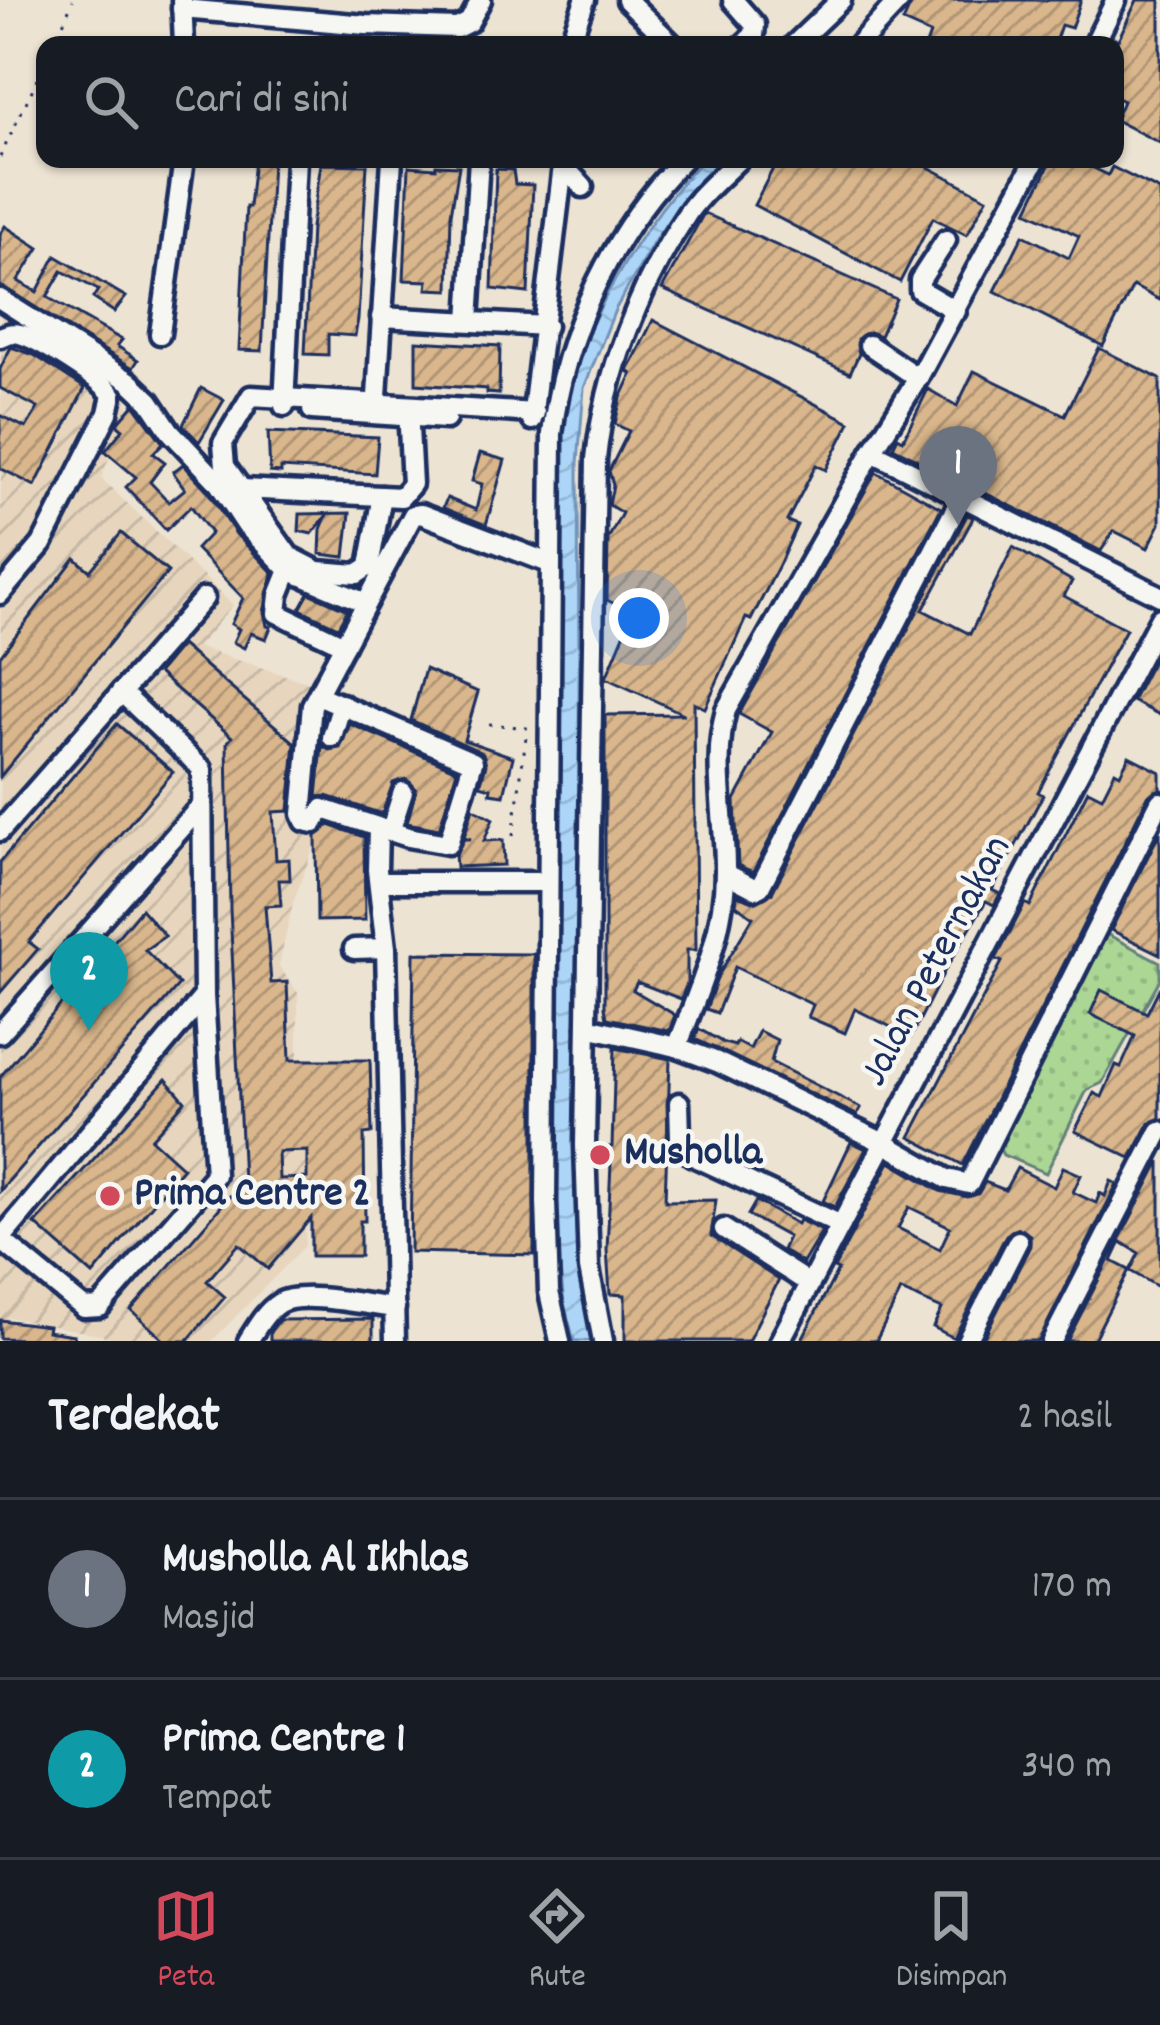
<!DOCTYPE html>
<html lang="id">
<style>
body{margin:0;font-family:Dekko,sans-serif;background:#242831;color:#f1f3f6}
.you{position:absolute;left:639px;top:618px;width:42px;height:42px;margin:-30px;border:9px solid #fff;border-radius:50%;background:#1a73e8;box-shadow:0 0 0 18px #1a73e833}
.badge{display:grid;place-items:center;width:78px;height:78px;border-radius:50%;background:#d1495b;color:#fff;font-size:39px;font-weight:700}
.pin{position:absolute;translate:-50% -99px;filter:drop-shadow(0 3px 6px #0008)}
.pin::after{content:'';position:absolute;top:63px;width:42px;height:36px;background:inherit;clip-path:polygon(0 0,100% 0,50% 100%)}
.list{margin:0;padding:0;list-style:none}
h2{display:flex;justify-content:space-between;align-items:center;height:156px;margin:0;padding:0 48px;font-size:51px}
h2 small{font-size:39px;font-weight:400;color:#9ea1a6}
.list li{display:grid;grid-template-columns:78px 1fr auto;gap:36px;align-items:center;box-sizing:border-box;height:180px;padding:0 48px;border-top:3px solid #363941}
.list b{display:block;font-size:45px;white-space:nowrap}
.list p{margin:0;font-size:39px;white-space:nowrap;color:#9ea1a6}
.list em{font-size:39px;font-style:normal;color:#9ea1a6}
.icon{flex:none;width:66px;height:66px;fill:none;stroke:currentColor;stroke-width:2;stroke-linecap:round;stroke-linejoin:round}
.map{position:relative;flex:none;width:1160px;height:1341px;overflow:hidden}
.search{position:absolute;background:#171b24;box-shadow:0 3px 9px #0004;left:36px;right:36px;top:36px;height:132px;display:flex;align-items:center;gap:30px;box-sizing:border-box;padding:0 42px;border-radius:24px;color:#9ea1a6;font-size:45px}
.sheet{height:516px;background:#171b24}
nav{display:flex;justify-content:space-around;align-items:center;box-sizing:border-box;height:168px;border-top:3px solid #363941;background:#171b24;font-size:33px;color:#9ea1a6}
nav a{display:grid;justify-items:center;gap:6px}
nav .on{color:#d1495b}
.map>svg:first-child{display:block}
.industrial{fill:url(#industrial-furrows)}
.grass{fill:url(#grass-dots);stroke:#648279;stroke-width:3}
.water{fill:url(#water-waves);stroke:#7293ba;stroke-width:3}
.building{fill:url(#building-hatch);stroke:#1b2f5e;stroke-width:3;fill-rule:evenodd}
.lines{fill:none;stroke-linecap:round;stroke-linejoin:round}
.minor-casing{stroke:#1b2f5e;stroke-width:27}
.path{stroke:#1b2f5e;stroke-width:3;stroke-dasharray:3 9;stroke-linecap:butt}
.minor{stroke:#f6f6f2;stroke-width:18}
.poi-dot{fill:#d1495b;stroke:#f6f6f2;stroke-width:4.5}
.labels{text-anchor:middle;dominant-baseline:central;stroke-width:9;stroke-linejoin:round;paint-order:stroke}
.street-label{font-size:42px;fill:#1b2f5e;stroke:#f6f6f2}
.poi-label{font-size:42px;font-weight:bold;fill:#1b2f5e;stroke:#f6f6f2;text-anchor:start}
</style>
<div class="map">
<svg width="1160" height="1341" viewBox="0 0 1160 1341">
<defs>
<pattern id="industrial-furrows" width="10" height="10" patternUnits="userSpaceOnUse" patternTransform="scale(3)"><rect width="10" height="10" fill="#e7d6bd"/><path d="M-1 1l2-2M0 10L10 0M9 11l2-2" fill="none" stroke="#c6b8a5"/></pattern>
<pattern id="grass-dots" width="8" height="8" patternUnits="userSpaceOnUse" patternTransform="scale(3)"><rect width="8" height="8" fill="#acd694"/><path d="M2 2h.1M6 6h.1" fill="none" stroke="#93b882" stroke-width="1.8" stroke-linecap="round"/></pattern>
<pattern id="water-waves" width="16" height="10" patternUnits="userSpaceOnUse" patternTransform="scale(3)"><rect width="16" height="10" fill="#acd5f7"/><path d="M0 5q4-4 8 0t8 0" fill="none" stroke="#93b7d6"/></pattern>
<pattern id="building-hatch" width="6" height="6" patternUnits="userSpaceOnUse" patternTransform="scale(3)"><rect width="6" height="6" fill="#d9b68b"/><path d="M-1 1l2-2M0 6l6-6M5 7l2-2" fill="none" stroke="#af9475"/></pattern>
</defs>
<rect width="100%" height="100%" fill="#ede3d3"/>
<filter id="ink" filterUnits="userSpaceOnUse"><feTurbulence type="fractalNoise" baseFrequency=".00833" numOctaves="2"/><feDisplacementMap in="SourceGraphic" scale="24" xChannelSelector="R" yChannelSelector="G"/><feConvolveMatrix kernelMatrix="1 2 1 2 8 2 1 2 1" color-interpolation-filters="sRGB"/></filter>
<g filter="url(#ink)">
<path class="industrial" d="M1,299L130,388L126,417L101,478L233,605L197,647L322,687L302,824L319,832L293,903L279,966L298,993V1114L309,1127L305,1246L212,1341H130L8,1317L0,1330Z"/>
<path class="grass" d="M1101,931L1160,962V979L1102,1083L1087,1090L1046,1173L1003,1155L996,1142Z"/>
<path class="water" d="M703,159H726L696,187L658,235L615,310L584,388L578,463L580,887L576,1231L596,1341H574L564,1304L554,1215L558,1041L552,862L558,579C564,534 552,490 558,451C562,428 563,400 570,378C598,298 646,220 703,159Z"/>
<g class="building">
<path d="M913,0H1081L1071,28L1061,25L1054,45H926L930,34L903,22Z"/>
<path d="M1137,0H1160V143L1115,120L1123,101L1115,97V38L1118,40Z"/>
<path d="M778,159H913L987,198L967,235L933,218L900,282L754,205Z"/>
<path d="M1052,159H1075L1108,175L1112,167L1160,191V300L1133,286L1103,346L995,291L1023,235L1069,258L1079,236L1027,211Z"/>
<path d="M254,160L272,161L262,351L239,350L246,207H249Z"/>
<path d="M321,164L367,165L358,319L355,336L328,334V355L305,354L311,227Z"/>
<path d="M436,165L459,166L451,214L449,290L427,289L428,281L404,280L409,166L436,168Z"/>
<path d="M496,169L513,170L515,184L533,185L528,293L492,289Z"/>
<path d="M704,213L896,299L880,336L869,332L857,339L859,354L850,373L662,289Z"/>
<path d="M5,226L39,248L18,281L37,292L56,256L126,297L114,312L93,298L98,290L62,271L47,297L122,340L117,346L138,360L133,368L0,286V234Z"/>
<path d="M653,320L850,422L826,470L816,465L787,521L797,525L778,567L751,620L746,618L705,708L694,703L696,950H687V983L681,999L637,982L633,990L675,1015L669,1031L607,1018L605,1007V715L684,714L606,678L633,613L607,600L608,539L622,513L609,505L613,485L609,471L629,431L615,424L621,398L632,374L628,371Z"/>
<path d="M416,341L500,346L499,394L487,393V389L416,384Z"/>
<path d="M11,347L34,355L85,388L35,486L0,468V415L26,428L38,408L0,388V369Z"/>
<path d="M1099,348L1160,379V524L1148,548L1114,531L1101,551L893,447L898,437L903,440L928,389L957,406L974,371L1065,415Z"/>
<path d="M201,388L224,400L199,442L183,425Z"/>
<path d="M134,404L163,443L153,453L165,462L150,482L169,502L185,489L173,472L183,464L206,489L236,534L273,573L264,612L267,626L271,627L266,639L251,633L244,648L233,642L239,629L231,624L243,598L196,549L211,533L191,506L166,530L126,487L136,477L105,451L123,429L117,424Z"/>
<path d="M268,432L378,437L375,474L281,468V473L270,472Z"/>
<path d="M480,453L505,460L486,525L443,508L447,498L476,510L482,484L472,481Z"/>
<path d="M876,472L941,508L753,872L738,865L735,800L772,732L739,714Z"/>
<path d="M350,513L345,557L320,554L321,529L327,515L312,534L299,531L300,514Z"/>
<path d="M967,515L973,517L971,522L923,610L970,634L1013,547L1072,581L1064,596L1126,629L1038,792L1043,795L992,890L1000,894L994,905L986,901L945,970L911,1037L855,1009L845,1033L808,1017L813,1005L735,967L717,1013L706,1009L718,976L753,917L736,905L737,895L757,902L772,893Z"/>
<path d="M121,533L168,572L0,777V656L75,558L90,571Z"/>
<path d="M309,593L347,610L338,627L300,609Z"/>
<path d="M181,645L295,743L289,811L273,812L276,860L289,859L290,880H279L281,905L265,906L271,983L287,982L290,1060H370L372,1133L364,1134L365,1221H360V1256H311V1218L268,1269L239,1244L207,1281L225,1297L187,1341H165L131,1310L243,1181L230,909L227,743L232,737L158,673ZM307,1151V1178L279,1179L278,1152Z"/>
<path d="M1160,647V715L1132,701Z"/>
<path d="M425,669L478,692L464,740L513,757L504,795L490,793L491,788L480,785L486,765L483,753L411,720Z"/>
<path d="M117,724L173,772L29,942L38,949L0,993V862Z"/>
<path d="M350,724L457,770L439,829L407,823L416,790L406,779L393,783L382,814L327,796L317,797L322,746L329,750L340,748Z"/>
<path d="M1129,756L1160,772V789L1148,796L963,1165L910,1137L1002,962L996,959L1025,903L1030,906L1088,790L1102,797L1115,771L1120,774Z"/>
<path d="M473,808L493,819L484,841L503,840L504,865L456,867L455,855L464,839H471L464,837Z"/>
<path d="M329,825L364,837L365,920L317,921L316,836Z"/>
<path d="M1160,832V954L1111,930Z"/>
<path d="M141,909L165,936L145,950L179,985L0,1191V1077Z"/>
<path d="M414,953L534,954V1255L410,1252Z"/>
<path d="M1160,987V1118L1149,1124L1131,1158L1075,1131L1094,1093L1102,1097L1116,1065L1121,1067L1135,1036L1090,1014L1101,990L1147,1013Z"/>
<path d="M699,1029L724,1043L735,1046L737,1042L750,1049L759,1031L777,1040L771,1062L861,1108L857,1115L695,1039Z"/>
<path d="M615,1048L670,1059L665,1201L716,1200L711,1236L779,1280L748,1341H625V1295L610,1294L607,1250L611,1163H599V1147H612Z"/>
<path d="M166,1079L185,1101L151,1139L183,1168L93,1275L35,1224Z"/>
<path d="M851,1142L866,1149L835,1207L823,1201Z"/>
<path d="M1160,1161V1288L1130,1271L1139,1253L1121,1242L1112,1261L1129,1270L1093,1341H1067Z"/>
<path d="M890,1162L940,1191L967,1197L978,1194L985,1182L1005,1190L1017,1168L1054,1187L1063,1167L1081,1175L1073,1192L1096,1203L1100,1193L1105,1196L1111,1181L1117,1184L1039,1341H982L1030,1246V1235L1018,1228L1006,1235L954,1338L933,1327L942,1309L901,1291L876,1341H801L838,1270L834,1268ZM909,1207L950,1227L940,1249L898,1228Z"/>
<path d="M756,1201L797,1224L799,1220L822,1231L803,1263L782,1250L788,1237L748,1215Z"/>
<path d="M373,1319V1341H270V1332L279,1320Z"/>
<path d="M0,1320L48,1326L47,1331L74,1335L73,1341L0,1338Z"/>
</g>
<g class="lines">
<defs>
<g id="minor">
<path d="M182,0L184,45"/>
<path d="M627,0L673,45"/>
<path d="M733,0L755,25L754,35L743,45"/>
<path d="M182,9L366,25L457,28L469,22L481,0"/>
<path d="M569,45L585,0"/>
<path d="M794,45L841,0"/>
<path d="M858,45L900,0"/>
<path d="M1094,45L1116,0"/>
<path d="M1036,159L918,378L872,452L1160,596"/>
<path d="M560,162L583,187"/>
<path d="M946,240L920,280V290L956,311"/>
<path d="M0,299L129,381L150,401L170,431L217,481L246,525L289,570L279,595L277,613L344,645"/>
<path d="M381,317L546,326"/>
<path d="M469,321L479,159"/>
<path d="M160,334L184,159"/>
<path d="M0,337C8,334 11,332 20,334C38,339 103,379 112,395L108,413L42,544L0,594"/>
<path d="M869,345L918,378"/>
<path d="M284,406L296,159"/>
<path d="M312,410L446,419"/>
<path d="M376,412L392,159"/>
<path d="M532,420L563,165"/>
<path d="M242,489L401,497L412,484L408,409"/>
<path d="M382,496L369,566L357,574L318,571L289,556L225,466L223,443L251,396L535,413"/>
<path d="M293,572L366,603"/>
<path d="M318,695L473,762L448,844L408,837L323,809L314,823L305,821L302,814L312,705L413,515L421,514L549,563"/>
<path d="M332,737L342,704"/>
<path d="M378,828L377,870L386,948L395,1341"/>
<path d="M0,831L204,598"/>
<path d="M390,832L403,792"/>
<path d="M725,873L756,889L760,887L962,496"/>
<path d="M380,882H548"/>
<path d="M354,949L386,948"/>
<path d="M587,1027L677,1047L717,1062L884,1143L947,1179L969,1184L1160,802"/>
<path d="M0,1033L201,806"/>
<path d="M677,1047C699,990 726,930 725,868C725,817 712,760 726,710L872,452"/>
<path d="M679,1103L680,1137L691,1155L841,1225"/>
<path d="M724,1229L810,1284"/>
<path d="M0,1239L84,1308L100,1307L215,1175L204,996L202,769L121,692"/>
<path d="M0,1240L204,996"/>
<path d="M248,1341C257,1327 265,1312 279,1303C301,1290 367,1305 395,1308"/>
<path d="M560,1341L549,1292L546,1202L552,434C564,332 612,232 683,159"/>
<path d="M603,1341L589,1268L585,1145L596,459C605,374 639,286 687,214C700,194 722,176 739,159"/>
<path d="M780,1341L1160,618"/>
<path d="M967,1341L1018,1241"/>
<path d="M1052,1341L1160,1131"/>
</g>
</defs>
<use href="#minor" class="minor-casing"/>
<g class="path">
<path d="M54,45L73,0"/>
<path d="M0,157L45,63"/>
<path d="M489,724L536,729"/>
<path d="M513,836L527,729"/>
</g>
<use href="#minor" class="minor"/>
</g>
</g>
<g class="poi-dot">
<circle cx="600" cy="1155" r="12"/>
<circle cx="110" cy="1196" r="12"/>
</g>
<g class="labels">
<g class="street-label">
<text transform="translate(938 962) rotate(-62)">Jalan Peternakan</text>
</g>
<g class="poi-label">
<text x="624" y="1155">Musholla</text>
<text x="134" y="1196">Prima Centre 2</text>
</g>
</g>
</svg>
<div class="you"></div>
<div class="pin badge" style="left:958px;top:525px;background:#6b7280">1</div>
<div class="pin badge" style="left:89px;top:1031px;background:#0f9aa8">2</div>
<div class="search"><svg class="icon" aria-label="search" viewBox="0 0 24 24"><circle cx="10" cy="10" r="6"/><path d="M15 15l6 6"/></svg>Cari di sini</div>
</div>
<section class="sheet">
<h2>Terdekat<small>2 hasil</small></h2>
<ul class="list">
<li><span class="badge" style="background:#6b7280">1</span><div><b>Musholla Al Ikhlas</b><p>Masjid</p></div><em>170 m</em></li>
<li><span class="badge" style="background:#0f9aa8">2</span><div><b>Prima Centre 1</b><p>Tempat</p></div><em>340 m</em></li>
</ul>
</section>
<nav>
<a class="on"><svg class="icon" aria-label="map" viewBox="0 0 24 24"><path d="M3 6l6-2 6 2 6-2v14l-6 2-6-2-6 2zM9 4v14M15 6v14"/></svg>Peta</a>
<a><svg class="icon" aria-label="directions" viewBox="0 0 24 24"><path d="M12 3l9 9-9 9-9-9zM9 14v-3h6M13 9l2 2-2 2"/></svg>Rute</a>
<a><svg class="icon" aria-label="saved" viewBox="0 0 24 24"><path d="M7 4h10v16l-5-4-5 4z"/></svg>Disimpan</a>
</nav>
